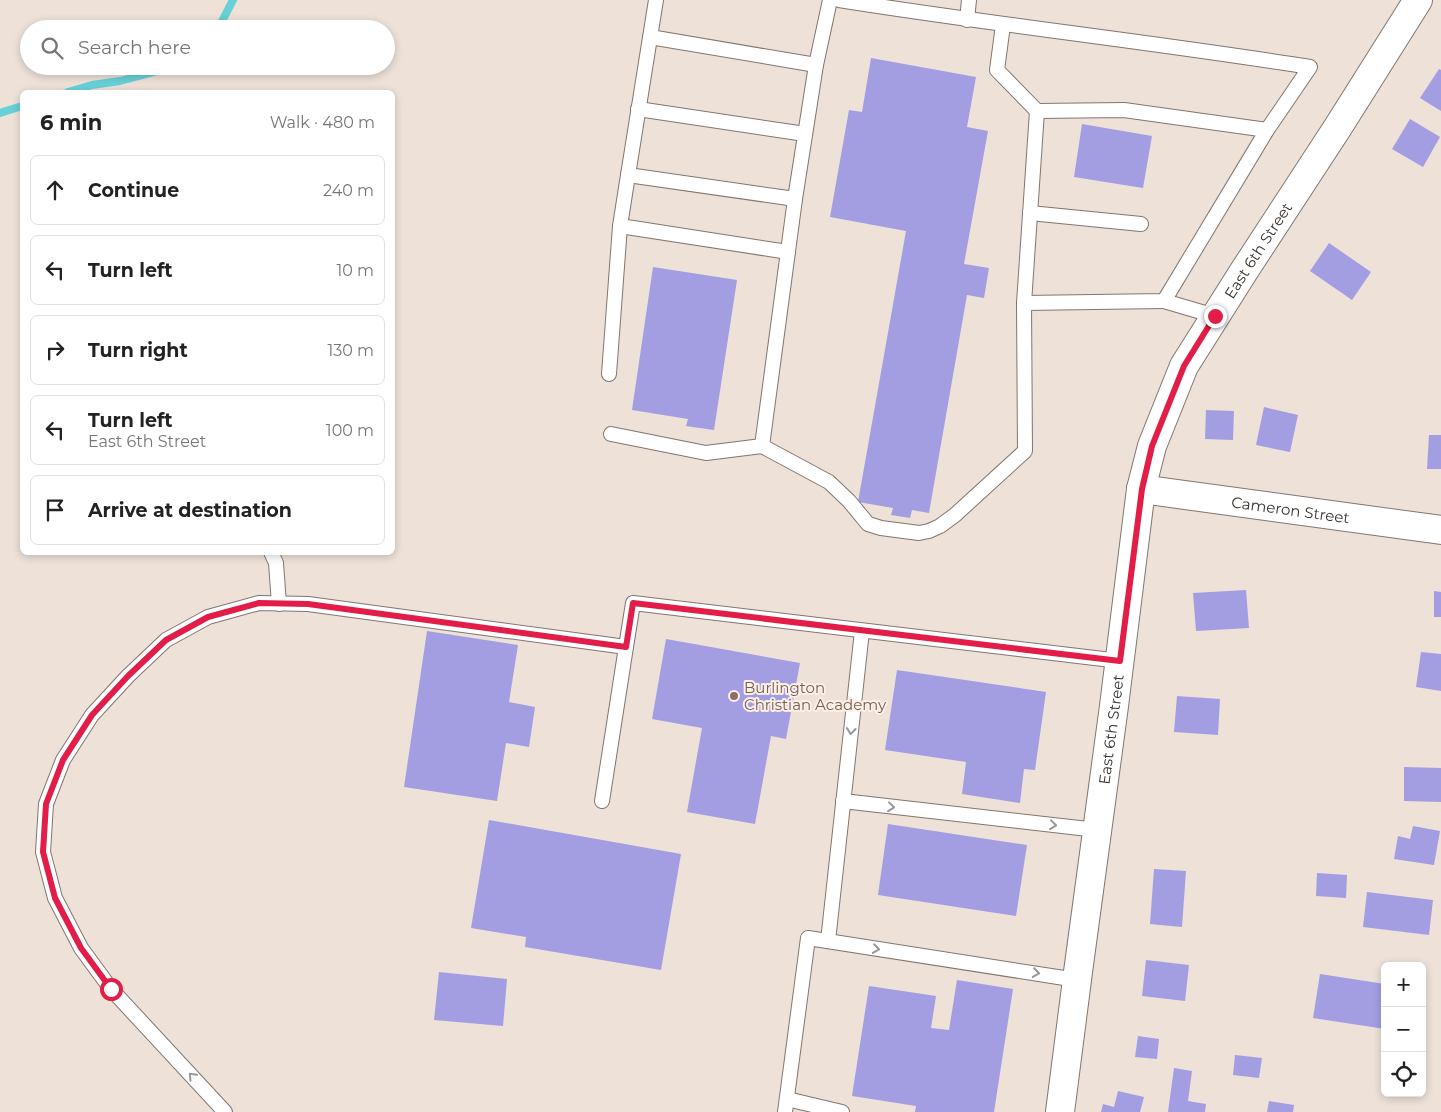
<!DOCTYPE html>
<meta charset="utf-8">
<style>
body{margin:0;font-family:Montserrat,sans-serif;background:#f6f6f6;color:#222}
.controls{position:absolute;right:15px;bottom:15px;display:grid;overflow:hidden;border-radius:8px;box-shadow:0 2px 8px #0003}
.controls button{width:45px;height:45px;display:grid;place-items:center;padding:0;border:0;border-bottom:1px solid #e0e0e0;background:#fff;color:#222;font:25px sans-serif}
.stop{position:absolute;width:15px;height:15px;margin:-11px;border:4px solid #e11d48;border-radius:50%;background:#fff}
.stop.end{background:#e11d48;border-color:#fff;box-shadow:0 1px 5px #0008}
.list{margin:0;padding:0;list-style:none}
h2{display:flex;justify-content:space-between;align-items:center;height:65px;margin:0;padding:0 20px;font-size:21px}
h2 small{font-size:16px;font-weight:400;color:#767676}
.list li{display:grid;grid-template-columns:32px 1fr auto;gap:15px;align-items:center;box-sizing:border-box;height:70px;margin:0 10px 10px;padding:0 10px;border:1px solid #e0e0e0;border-radius:8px}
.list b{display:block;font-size:19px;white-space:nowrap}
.list p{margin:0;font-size:16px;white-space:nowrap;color:#767676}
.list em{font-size:16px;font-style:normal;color:#767676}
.icon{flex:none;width:28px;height:28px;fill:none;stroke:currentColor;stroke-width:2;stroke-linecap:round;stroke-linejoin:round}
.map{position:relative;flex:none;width:1441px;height:1112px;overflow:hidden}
.search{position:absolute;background:#fff;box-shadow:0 2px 8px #0003;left:20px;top:20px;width:375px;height:55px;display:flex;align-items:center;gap:12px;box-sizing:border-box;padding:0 18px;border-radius:28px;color:#767676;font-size:19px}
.panel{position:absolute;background:#fff;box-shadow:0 2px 8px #0003;left:20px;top:90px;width:375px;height:465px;border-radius:8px}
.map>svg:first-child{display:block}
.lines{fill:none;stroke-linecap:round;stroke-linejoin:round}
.stream{stroke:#67d1d7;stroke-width:8}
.building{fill:#a39ee2}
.lane-casing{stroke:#81766f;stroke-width:16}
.street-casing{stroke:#81766f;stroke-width:30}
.secondary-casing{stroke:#81766f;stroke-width:30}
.lane{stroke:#fff;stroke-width:14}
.street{stroke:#fff;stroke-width:28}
.secondary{stroke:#fff;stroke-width:28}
.oneway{stroke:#9a9896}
.route{stroke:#e11d48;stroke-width:6}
.education-dot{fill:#8d6e63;stroke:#fbefe6;stroke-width:2}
.labels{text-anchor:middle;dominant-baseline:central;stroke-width:4;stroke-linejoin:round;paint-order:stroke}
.street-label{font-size:15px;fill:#35312d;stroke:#fbefe6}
.education-label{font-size:15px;fill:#785e54;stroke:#fbefe6;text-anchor:start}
</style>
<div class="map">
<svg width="1441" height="1112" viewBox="0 0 1441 1112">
<rect width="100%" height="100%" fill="#ede1d8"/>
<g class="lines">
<g class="stream">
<path d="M218,29L233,0"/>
<path d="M68,92L92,85L120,81L177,66"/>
<path d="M0,113L22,106"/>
</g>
</g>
<g class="building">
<path d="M871,58L976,77L967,127L988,131L964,264L989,268L984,298L967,295L929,513L912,510L910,518L891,515L893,508L858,502L906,231L830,217L849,110L862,112Z"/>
<path d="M1439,69L1441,70V111L1420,98Z"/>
<path d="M1410,119L1440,137L1423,167L1392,149Z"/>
<path d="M1082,124L1152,136L1143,188L1074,177Z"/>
<path d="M1329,243L1371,272L1352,300L1310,271Z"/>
<path d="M653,267L737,280L714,430L686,426L688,419L632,410Z"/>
<path d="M1264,407L1298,415L1290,452L1256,445Z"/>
<path d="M1206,410L1234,411L1233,440L1205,439Z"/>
<path d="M1429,435H1441V469H1427Z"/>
<path d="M1246,590L1249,628L1196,631L1193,593Z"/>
<path d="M1434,591L1441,592V617H1434Z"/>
<path d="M427,631L518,645L509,702L535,707L529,747L506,743L497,801L404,787Z"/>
<path d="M666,639L800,663L786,739L771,736L755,824L687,812L702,728L652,719Z"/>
<path d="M1421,652L1441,654V691L1416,687Z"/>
<path d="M897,670L1046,692L1035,770L1024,769L1020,803L962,794L966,762L885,750Z"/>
<path d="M1177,696L1220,699L1218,735L1174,732Z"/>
<path d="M1404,767L1441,768V802L1404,801Z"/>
<path d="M489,820L681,854L661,970L525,947L526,937L471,928Z"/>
<path d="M888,824L1027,845L1016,916L878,895Z"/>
<path d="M1413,826L1440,831L1434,865L1394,859L1398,836L1410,839Z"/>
<path d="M1154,869L1186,871L1182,927L1150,924Z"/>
<path d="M1317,873L1347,875L1346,898L1316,896Z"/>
<path d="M1367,892L1433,900L1429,935L1363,927Z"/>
<path d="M1146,960L1189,965L1185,1001L1142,996Z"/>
<path d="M439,972L507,979L503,1026L434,1020Z"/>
<path d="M1320,974L1385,984V1029L1313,1018Z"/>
<path d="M957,980L1013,989L994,1112H915L916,1106L852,1096L869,986L936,996L931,1028L949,1030Z"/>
<path d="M1138,1036L1159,1039L1157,1059L1135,1057Z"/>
<path d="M1235,1055L1262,1058L1259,1078L1233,1075Z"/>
<path d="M1174,1068L1192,1071L1188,1101L1206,1104L1205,1112H1168Z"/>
<path d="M1118,1091L1144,1097L1140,1112H1101L1103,1104L1114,1107Z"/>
<path d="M1269,1101L1294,1105L1293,1112H1267Z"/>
</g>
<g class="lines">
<defs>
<g id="lane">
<path d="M656,0L628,175L795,199L762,446L829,482L849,501L868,524L881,528L919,533L929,531L940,526L955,515L1025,451L1024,303L1164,301L1267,130L1310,67C1153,42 996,25 839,0"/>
<path d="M967,20L969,0"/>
<path d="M1003,25L997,70L1037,111"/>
<path d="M650,37L816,65"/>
<path d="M638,109L805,134"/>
<path d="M628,175L620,226L788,252"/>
<path d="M795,199L816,65L830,0"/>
<path d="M1030,213L1141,224"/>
<path d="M1164,301L1215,316"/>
<path d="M1024,303L1037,111L1124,110L1267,130"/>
<path d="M609,374L620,226"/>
<path d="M611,434L706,453L762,446"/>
<path d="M271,552L276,563L279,604"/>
<path d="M602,801L626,647"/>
<path d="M843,801L1097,830"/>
<path d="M828,941L862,631"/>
<path d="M787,1099L842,1112"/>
<path d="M225,1112L111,989L81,948L55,898L43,852L46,804L63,760L92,715L128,676L166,640L208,617L259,603L308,604L626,647L633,603L1120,661"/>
<path d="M785,1112L808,938L1077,980"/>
</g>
<g id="street">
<path id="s1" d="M1141,489L1441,530"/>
</g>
<g id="secondary">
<path id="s2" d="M1060,1112L1078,972L1114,706L1141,489L1152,446L1184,366L1244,271L1338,127L1418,0"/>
</g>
</defs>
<use href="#lane" class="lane-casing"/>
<use href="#street" class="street-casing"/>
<use href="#secondary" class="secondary-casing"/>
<use href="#lane" class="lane"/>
<use href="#street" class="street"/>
<use href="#secondary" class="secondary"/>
</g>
<defs><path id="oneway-chevron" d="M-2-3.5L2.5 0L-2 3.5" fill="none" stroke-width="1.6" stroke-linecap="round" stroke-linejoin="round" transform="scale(1.25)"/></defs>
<g class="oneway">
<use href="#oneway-chevron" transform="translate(851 731) rotate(96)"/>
<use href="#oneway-chevron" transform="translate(891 807) rotate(6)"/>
<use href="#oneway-chevron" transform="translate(1053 825) rotate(6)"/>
<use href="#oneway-chevron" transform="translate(876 949) rotate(9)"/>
<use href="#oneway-chevron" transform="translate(1036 973) rotate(9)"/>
<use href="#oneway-chevron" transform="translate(192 1076) rotate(-133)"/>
</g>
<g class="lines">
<path class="route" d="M111,989L81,948L55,898L43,852L46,804L63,760L92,715L128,676L166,640L208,617L259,603L308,604L626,647L633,603L1120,661L1142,489L1152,446L1184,366L1215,316"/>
</g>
<circle class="education-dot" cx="734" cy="696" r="5"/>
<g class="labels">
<g class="street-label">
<text stroke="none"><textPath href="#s2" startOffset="896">East 6th Street</textPath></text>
<text stroke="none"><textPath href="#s1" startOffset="151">Cameron Street</textPath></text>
<text stroke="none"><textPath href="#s2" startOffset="386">East 6th Street</textPath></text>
</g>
<g class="education-label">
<text x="744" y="687">Burlington<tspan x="744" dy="17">Christian Academy</tspan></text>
</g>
</g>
</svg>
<div class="controls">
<button>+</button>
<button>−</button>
<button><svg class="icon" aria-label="locate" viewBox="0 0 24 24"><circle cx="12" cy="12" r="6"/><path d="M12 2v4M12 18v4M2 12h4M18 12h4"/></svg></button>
</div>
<div class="stop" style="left:111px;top:989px"></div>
<div class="stop end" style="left:1215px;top:316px"></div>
<div class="search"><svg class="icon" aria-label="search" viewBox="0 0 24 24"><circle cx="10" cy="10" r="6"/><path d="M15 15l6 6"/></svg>Search here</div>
<section class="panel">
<h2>6 min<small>Walk · 480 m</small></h2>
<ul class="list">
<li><svg class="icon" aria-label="ahead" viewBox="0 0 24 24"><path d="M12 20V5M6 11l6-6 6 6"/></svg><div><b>Continue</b></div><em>240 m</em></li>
<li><svg class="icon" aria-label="left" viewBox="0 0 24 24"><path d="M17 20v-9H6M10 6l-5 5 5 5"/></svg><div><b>Turn left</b></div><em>10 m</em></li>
<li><svg class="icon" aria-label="right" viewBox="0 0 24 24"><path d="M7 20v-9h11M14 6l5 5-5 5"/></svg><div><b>Turn right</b></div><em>130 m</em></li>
<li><svg class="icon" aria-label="left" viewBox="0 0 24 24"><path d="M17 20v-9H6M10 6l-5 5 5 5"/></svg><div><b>Turn left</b><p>East 6th Street</p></div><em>100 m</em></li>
<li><svg class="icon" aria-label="arrive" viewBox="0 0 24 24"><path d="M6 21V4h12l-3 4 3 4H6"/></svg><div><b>Arrive at destination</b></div></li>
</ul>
</section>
</div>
